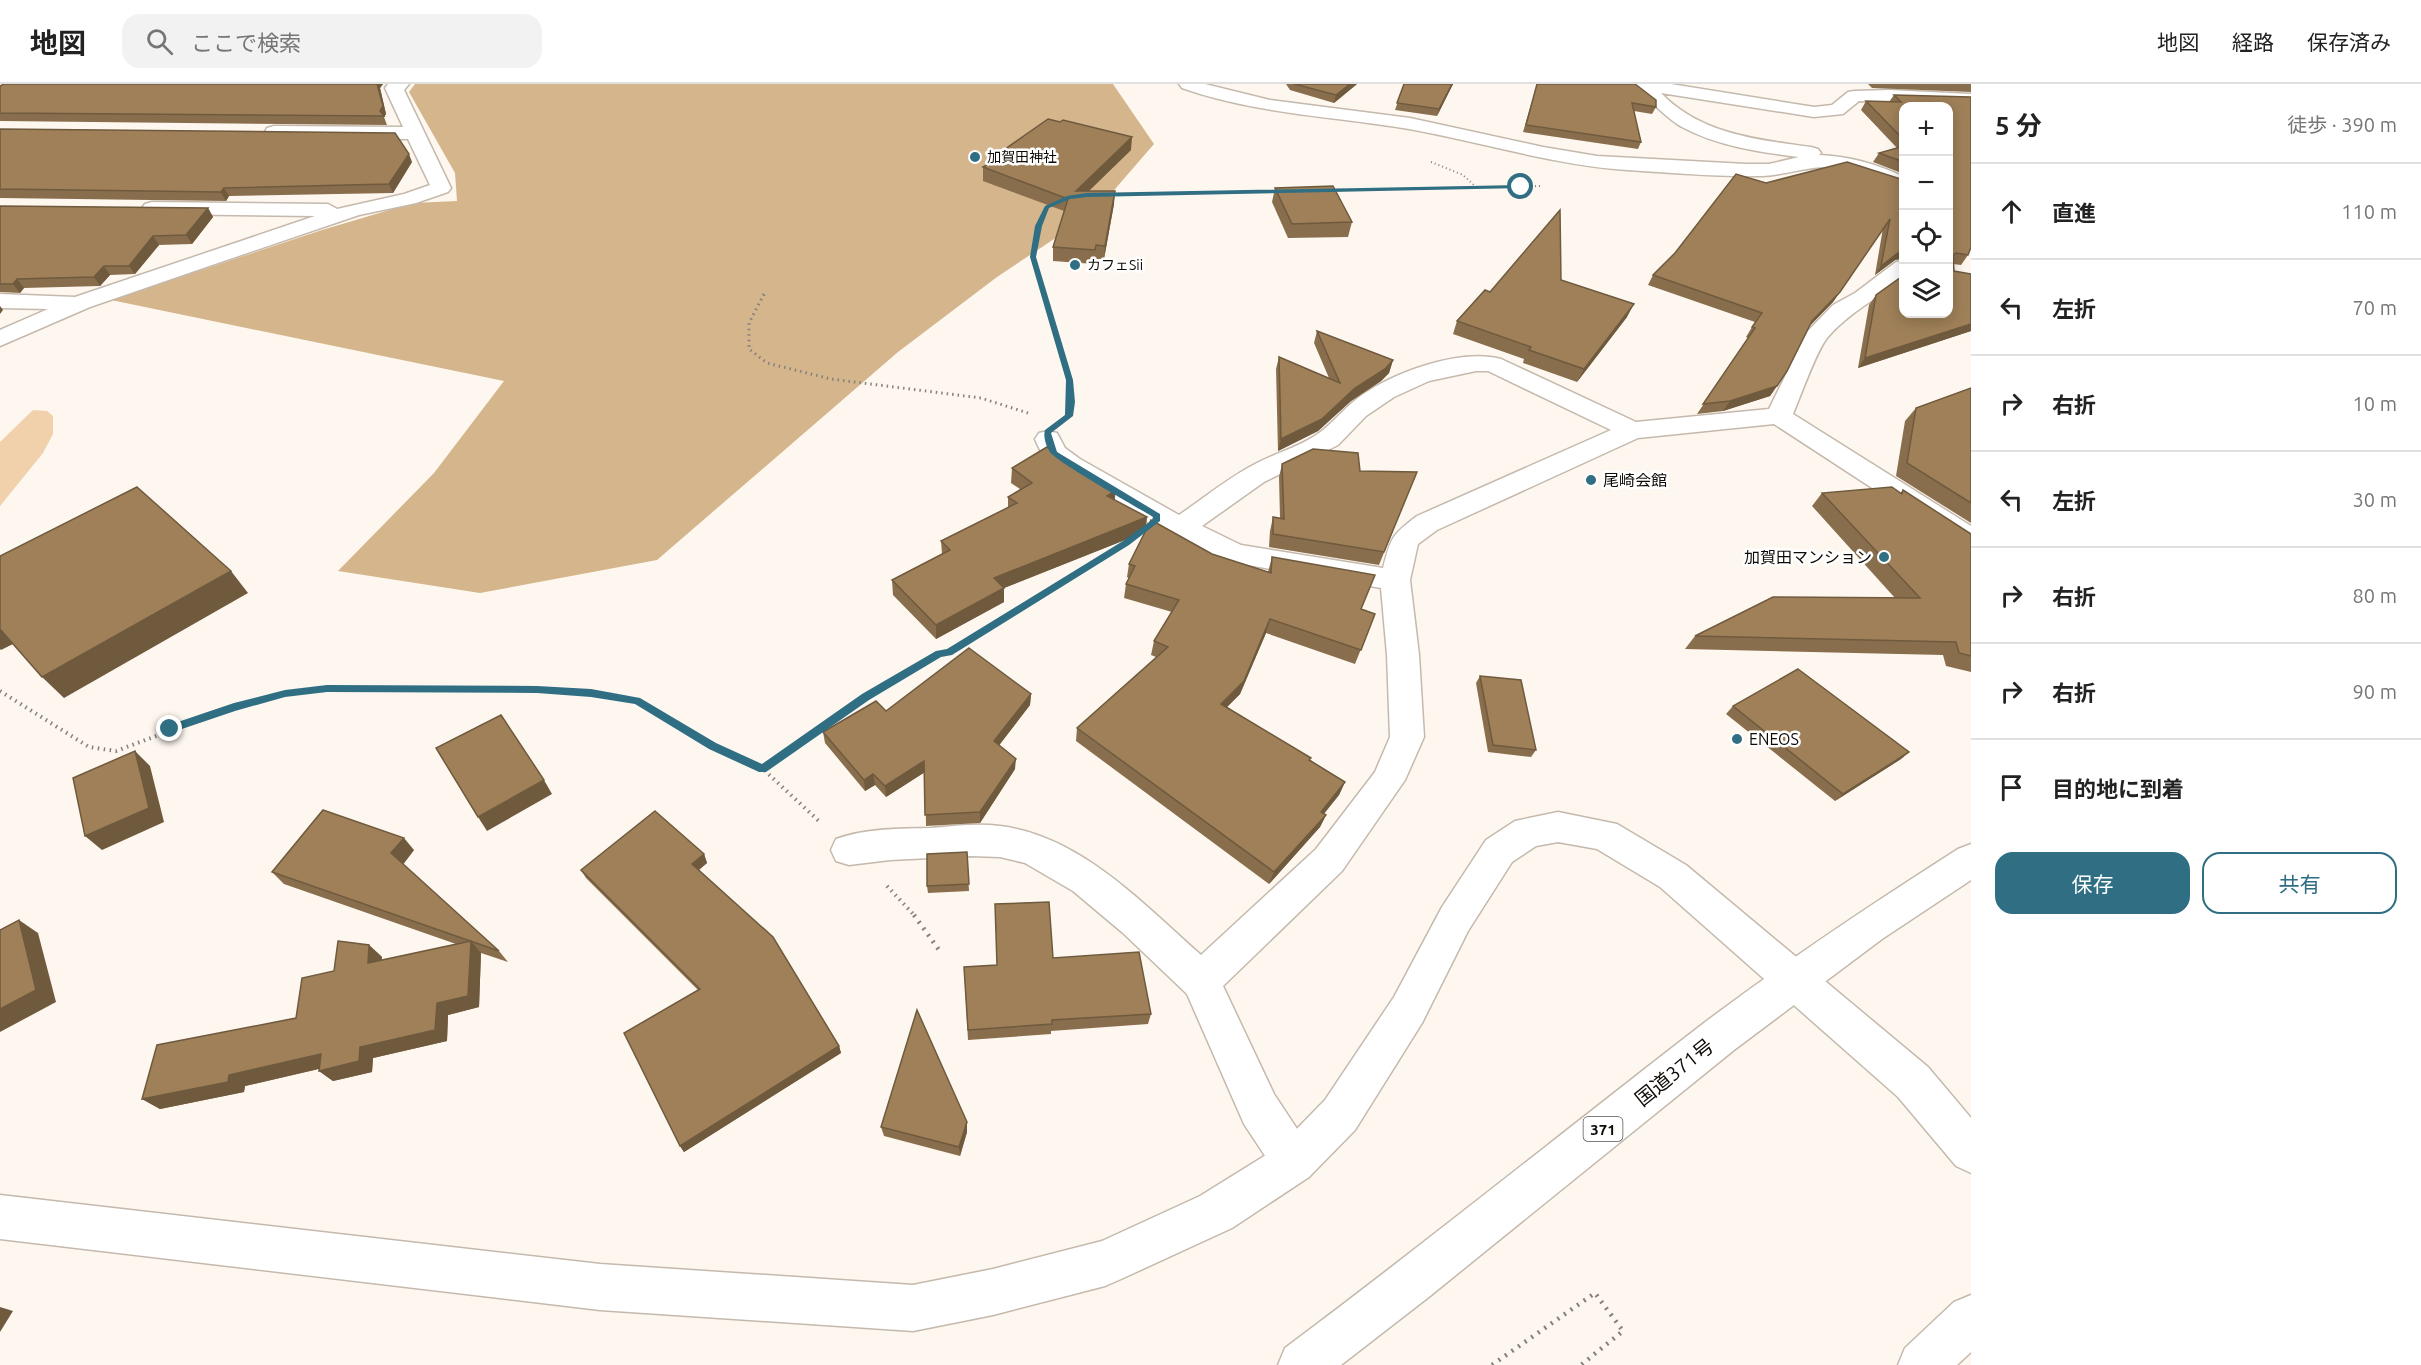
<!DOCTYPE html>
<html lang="ja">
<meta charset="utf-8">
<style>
body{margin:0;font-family:Ubuntu,"Noto Sans JP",sans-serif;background:#f2f2f2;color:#222}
.controls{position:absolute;right:18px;top:18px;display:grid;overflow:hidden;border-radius:12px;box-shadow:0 3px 15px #0003}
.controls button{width:54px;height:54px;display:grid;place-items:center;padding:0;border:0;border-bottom:2px solid #e0e0e0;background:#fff;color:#222;font:30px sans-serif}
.stop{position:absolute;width:18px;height:18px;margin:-14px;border:4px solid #2f6e83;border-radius:50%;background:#fff}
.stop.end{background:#2f6e83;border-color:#fff;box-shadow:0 2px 6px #0008}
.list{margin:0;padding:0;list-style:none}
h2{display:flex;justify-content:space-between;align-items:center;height:78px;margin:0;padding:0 24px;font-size:26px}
h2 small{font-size:20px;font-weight:400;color:#767676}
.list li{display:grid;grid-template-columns:39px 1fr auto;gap:18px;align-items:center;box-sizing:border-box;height:96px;padding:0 24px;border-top:2px solid #e0e0e0}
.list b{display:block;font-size:22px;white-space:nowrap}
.list em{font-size:20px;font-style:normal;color:#767676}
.actions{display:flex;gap:12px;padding:18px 24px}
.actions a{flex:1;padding:14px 0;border:2px solid #2f6e83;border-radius:18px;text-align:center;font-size:21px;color:#2f6e83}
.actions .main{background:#2f6e83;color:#fff}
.icon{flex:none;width:33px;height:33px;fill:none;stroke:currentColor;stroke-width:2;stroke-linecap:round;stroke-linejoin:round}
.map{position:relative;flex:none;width:1971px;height:1281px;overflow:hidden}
header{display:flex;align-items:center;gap:36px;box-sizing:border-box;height:84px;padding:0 30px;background:#fff;border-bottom:2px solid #e0e0e0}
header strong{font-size:28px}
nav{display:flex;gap:33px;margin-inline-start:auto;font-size:21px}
.search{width:420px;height:54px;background:#f2f2f2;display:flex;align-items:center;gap:15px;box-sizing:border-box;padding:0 21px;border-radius:18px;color:#767676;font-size:22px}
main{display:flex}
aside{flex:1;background:#fff}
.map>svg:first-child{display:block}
.green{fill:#f0d1ab}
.forest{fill:#d5b58b}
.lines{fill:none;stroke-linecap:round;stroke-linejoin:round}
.street-casing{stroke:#c4b9ac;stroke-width:3}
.secondary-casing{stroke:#c4b9ac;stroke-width:3}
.highway-casing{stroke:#c4b9ac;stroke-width:3}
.path-far3{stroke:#87817b;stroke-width:2;stroke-dasharray:1 3;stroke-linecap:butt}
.path-far2{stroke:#87817b;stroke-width:3;stroke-dasharray:1.5 4;stroke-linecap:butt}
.path-far1{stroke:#87817b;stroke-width:4;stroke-dasharray:1.5 4.5;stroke-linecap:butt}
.path{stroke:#87817b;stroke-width:4.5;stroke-dasharray:2 6;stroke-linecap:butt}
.street{fill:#fff;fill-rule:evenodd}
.secondary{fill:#fff;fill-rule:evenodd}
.highway{fill:#fff;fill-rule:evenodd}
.wall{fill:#896e4d}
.shaded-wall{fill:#6f5a3e}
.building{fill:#9f8059;stroke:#6f5a3e;stroke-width:1.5}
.route{fill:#2f6e83}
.poi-dot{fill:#2f6e83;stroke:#fff;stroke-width:2}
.labels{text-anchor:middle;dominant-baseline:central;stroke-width:5;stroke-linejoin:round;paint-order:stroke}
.far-poi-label{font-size:14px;fill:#0f0b07;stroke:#fff;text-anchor:start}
.shield{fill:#fff;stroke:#575451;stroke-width:1.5}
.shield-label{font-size:15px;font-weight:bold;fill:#0f0b07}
.poi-label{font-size:16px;fill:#0f0b07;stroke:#fff;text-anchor:start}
.near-street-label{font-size:20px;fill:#0f0b07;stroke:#fff}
</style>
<header>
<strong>地図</strong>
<div class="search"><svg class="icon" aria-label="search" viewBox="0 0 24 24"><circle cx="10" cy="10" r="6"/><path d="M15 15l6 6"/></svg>ここで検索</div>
<nav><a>地図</a><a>経路</a><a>保存済み</a></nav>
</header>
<main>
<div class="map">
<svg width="1971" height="1281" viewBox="0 0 1971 1281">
<rect width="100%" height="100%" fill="#fef7ef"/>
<path class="green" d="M33,326L47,327L53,332V350L43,369L0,422V358Z"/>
<path class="forest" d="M415,0H1113L1154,60L1096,127L997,193L898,268L657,476L480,509L338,487L434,389L504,297L111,216L322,146L413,119L457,117L455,89L409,8Z"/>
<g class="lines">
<defs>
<g id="street">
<path d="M388,0H409L404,6L451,104L448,108L416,119L359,131L212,181L90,223L0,262V246L48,225L0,224V210L75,213L315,132L152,130L145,128L142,124L145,120L152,118L328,120L337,125L404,110L430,101L408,55L274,54L267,52L265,48L267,44L274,42L403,43L385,4Z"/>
<path d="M1179,0H1205L1270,16L1410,34L1543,63L1597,72L1746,80H1769L1799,73C1759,68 1717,62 1682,43C1665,34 1643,7 1631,4L1628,0H1671L1814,23L1832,21L1848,8L1854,7L1889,6L1971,10V20L1859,17L1843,30L1814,33L1661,9C1700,50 1758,56 1811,63L1818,65L1821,69L1819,71C1848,72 1877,80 1904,93V107C1878,100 1859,86 1831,83C1807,82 1786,91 1763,92C1718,93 1672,89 1627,86C1553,81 1482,58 1409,45C1332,32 1256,30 1182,4Z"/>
<path d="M1904,177V194C1878,214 1848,229 1827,254C1816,268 1801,311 1793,330L1971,442V465L1961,462L1774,340L1638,354L1437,446L1418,460L1410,496L1419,571L1424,653L1405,696L1342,787L1223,902L1274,1010L1309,1063L1316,1078L1309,1093L1294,1100L1279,1093L1244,1040L1187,910L1123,849L1073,807L1025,779L1000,773L970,772L890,776L849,781L836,777L831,766L836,755C867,744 899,745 931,744C954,742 977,739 1000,742C1081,752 1143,820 1201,871L1316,765L1375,688L1390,653L1387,571L1381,504L1225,477L1169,451L1062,387C1048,377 1041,371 1035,355L1039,349L1048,347L1057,349L1065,364L1080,375L1179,431C1204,414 1228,394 1255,380C1274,370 1295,364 1313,353C1330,343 1342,326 1358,314C1392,289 1459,264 1501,275L1636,338L1769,325L1807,248L1833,221L1855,209L1896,178ZM1476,287H1488L1611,346L1417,432C1392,451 1391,453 1383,484L1241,461L1202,442L1264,398L1338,361L1366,332L1394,313L1429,297Z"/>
</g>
<g id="secondary">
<path d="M1558,728L1617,740L1686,781L1928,983L1971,1034V1089L1956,1082L1898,1013L1660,803L1597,765L1558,758L1536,762L1512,778L1468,847L1422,939L1355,1046L1309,1093L1232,1144L1121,1195L1105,1202L993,1231L913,1247L600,1226L0,1155V1111L600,1180L913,1201L993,1185L1102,1157L1200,1112L1279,1063L1325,1016L1394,913L1442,823L1486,756L1515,737Z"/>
<path d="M1971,1211V1268L1957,1281H1898L1905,1264L1954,1218Z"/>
</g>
<path id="highway" d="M1971,760V796L1882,855L1734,966L1430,1212L1341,1281H1278L1285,1264C1427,1158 1564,1047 1704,939C1786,877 1872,820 1958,765Z"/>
</defs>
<use href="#street" class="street-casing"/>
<use href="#secondary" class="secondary-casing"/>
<use href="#highway" class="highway-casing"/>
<g class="path-far3">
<path d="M1431,78L1463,91L1476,103"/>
<path d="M1331,106L1542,102"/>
<path d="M1112,111L1278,107"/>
<path d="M764,212L765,209"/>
<path d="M1045,212C1041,200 1035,186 1033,174C1032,160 1040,127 1052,120"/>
</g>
<g class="path-far2">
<path d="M764,210L749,239V265L767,279L831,295L981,314L1028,329"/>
<path d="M1044,210L1070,296L1069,330"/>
<path d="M1087,483L1130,456"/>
</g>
<g class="path-far1">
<path d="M0,607L89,663L116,667L234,623L285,610L327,604L537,606L612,611L637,616L712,662L763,685L821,739"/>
<path d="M763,685L866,613L939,569H949L1089,482"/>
<path d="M887,802L915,832"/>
</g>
<g class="path">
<path d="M914,831L939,866"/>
<path d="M1492,1281L1595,1209L1623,1247L1581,1281"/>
</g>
<use href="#street" class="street"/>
<use href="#secondary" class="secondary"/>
<use href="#highway" class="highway"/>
</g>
<g class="wall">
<path d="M4,0H383L380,4L386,30L384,33L387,41L0,37V2Z"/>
<path d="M1286,0H1357L1334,19L1290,6Z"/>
<path d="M1404,0H1453L1437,32L1395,26Z"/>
<path d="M1537,0H1635L1656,23L1652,30L1634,27L1641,58L1638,65L1523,48Z"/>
<path d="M1868,0H1971V8L1872,4Z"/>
<path d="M1894,11L1971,13V163L1968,171L1961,181L1953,180L1954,187L1971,190V247L1858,284L1869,221L1876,211L1904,191V230H1948V22H1904V90L1873,78L1879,69L1897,64L1861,26L1866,17L1889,18Z"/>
<path d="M0,45L412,78L393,109L229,112L226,117L0,114Z"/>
<path d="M1131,66L1089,107L1114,120L1104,175H1095L1094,180L1053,177V163L1064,127L983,97V83L988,81V77Z"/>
<path d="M1904,96L1895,176L1875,191L1883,144L1833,218L1808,243L1787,287L1770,312L1723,327L1697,330L1748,254L1746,253L1755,238L1648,201L1653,191L1766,99Z"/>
<path d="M1275,104L1352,138L1348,153L1288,154L1272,118Z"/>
<path d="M0,122L208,124L213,133L192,160L159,161L135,190L110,191L100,202L24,204L20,209L0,208Z"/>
<path d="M1561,196L1627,233L1577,298L1523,279L1524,275L1453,250L1457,237L1490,208Z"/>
<path d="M1317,247L1393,276L1389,289L1381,297L1351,317L1318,347L1278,367L1276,285L1279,273L1329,294L1314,259Z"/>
<path d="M1971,304V439L1896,392L1905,337L1916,324Z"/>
<path d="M1282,380L1360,387L1417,388L1379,481L1269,463L1270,447L1273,433L1280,434L1279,393Z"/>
<path d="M1012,384L1114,416L1147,433L1145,448L1268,488L1272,473L1361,525L1375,530L1355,580L1266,549L1240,610L1227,623L1345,698L1339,711L1324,730L1326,731L1320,743L1269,800L1076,657L1077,644L1156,573L1151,571L1154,557L1172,528L1124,514L1126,500L1129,494L1127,493L1129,480L1145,448L1004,504V518L936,555L893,511L892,496L942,470L941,457L1008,424V413L1020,405L1011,399Z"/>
<path d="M1903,406L1971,450V588L1946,582L1943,571L1685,565L1695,552L1895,514L1812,422L1822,409H1900Z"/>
<path d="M1480,592L1536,666L1531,673L1488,668L1476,599Z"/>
<path d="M1031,610L1030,621L999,661L1015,685L980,739L926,742L925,688L886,713L875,701L865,707L825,659L823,648L886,627Z"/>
<path d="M1733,622L1909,668L1901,675L1835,717L1726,630Z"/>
<path d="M414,766L403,780L499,867L508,878L481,869L479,923L448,931L447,957L373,974L372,988L333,997L319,987V985L245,1002L244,1008L160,1025L142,1015L296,934L334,887L369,861L382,873L381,876L456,860L284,800L272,788Z"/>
<path d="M967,768L969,807L928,809L927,802Z"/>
<path d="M704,770L707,779L699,786L839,962L841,969L684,1068L680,1062L698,906L586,794L581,786Z"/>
<path d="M995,820L1053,874L1151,930L1148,940L1051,947V950L968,956L964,883L997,881Z"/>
<path d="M967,1038V1048L960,1072L884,1052L881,1043Z"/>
</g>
<g class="shaded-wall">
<path d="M377,0H383L380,4L386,30L384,33L380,27Z"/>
<path d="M1350,0H1357L1334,19L1336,11Z"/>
<path d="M1452,0H1453L1437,32L1439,25Z"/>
<path d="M1132,53L1131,66L1075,120L1076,107Z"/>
<path d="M409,70L412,78L393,109L389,100Z"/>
<path d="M224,104L229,112L226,117L221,108Z"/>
<path d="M1115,107L1114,120L1104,175L1105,162Z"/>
<path d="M208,124L213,133L192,160L186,151Z"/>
<path d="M153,152L159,161L135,190L129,182Z"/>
<path d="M1902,166H1904V175L1895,176L1875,191L1881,182Z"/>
<path d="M104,182L110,191L100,202L94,193Z"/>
<path d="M17,195L24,204L20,209L13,200Z"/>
<path d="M1840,208L1833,218L1805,247L1812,237Z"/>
<path d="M1634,220L1627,233L1577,298L1584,285Z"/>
<path d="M0,222L3,226L0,230Z"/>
<path d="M1971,240V247L1858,284L1865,274Z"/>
<path d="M1393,276L1389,289L1381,297L1351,317L1318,347L1278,367L1281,355L1355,304Z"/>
<path d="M1777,302L1770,312L1723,327L1730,317Z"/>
<path d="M1116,406L1114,421L1107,412Z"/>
<path d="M1147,433L1145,448L1004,504V518L936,555V541L994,494Z"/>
<path d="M231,487L248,509L64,614L42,593Z"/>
<path d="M1270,535L1266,549L1240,610L1217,633L1221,620Z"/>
<path d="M0,544L15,559L1,566L0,565Z"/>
<path d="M1031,610L1030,621L994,668V657Z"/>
<path d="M135,667L150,682L164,738L102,766L85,752Z"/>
<path d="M1909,668L1901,675L1835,717L1843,710Z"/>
<path d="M1016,675L1015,685L980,739V728Z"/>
<path d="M924,677L925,688L886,713L885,702Z"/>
<path d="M873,690L875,701L865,707L864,696Z"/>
<path d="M544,696L552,710L487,747L478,733Z"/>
<path d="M1345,698L1339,711L1315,740L1321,728Z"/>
<path d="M1326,731L1320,743L1269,800L1274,788Z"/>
<path d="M404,754L414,766L402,782L391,769Z"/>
<path d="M704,770L707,779L696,788L692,780Z"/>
<path d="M19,836L38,849L56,918L0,948V925Z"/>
<path d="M471,857L481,869L479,923L448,931L447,957L373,974L372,988L333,997L319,987L437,919Z"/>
<path d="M369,861L382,873L380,891L368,879Z"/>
<path d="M839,962L841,969L684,1068L680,1062Z"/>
<path d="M321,970L335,981L245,1002L244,1008L160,1025L142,1015L229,991Z"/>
<path d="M967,1038V1048L960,1072L959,1063Z"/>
<path d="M0,1223L13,1227L0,1248Z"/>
</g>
<g class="building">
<path d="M4,0H377L383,22L380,27L384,32L0,29V2Z"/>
<path d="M1294,0H1350L1336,11Z"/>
<path d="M1404,0H1452L1439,25L1397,19Z"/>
<path d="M1537,0H1635L1656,16V23L1632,19L1641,58L1526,41Z"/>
<path d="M1894,11L1971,13V163L1968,171L1956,169L1953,171L1954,187L1971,190V240L1865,274L1876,211L1904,191V230H1948V22H1904V56L1866,17L1901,18Z"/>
<path d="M1048,35L1060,38L1063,36L1132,53L1076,107H1115L1105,162L1096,161L1095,166L1053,163L1068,115L983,83L991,79L988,77Z"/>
<path d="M0,45L395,49L409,70L389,100L224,104L221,108L0,105Z"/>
<path d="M1904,62V78L1879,69Z"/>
<path d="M1847,78L1904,96V166H1902L1881,182L1890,135L1840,208L1812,237L1787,287L1777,302L1730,317L1703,320L1755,244L1752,243L1762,229L1653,191L1675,169L1736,90L1766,99Z"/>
<path d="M1333,102L1352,138L1292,140L1275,104Z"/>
<path d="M0,122L208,124L186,151L153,152L129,182H104L94,193L17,195L13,200H0Z"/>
<path d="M1560,126L1561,196L1634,220L1584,285L1529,266L1531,263L1457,237L1485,206L1490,208Z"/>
<path d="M1317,247L1393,276L1385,285L1355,304L1322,335L1281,355L1279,273L1340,299Z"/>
<path d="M1971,304V419L1907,379L1916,324Z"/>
<path d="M1047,363L1116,406L1107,412L1147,433L994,494L1004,504L936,541L892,496L950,466L941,457L1017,419L1008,413L1032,399L1012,384Z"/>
<path d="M1313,365L1358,369L1360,387L1417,388L1384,468L1273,450V433L1284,435L1282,380Z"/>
<path d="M137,403L231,487L42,593L0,545V472Z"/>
<path d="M1892,403L1902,410L1903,406L1971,450V572L1959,569L1956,558L1695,552L1773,513L1920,514L1822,409Z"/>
<path d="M1151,436L1212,470L1271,489L1272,473L1375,491L1361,525L1375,530L1361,566L1270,535L1244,597L1221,620L1311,674L1309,676L1345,698L1321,728L1326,731L1274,788L1077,644L1168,563L1154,557L1179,516L1126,500L1135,482L1129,480Z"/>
<path d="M969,564L1031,610L994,657L1016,675L980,728L925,731L924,677L885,702L873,690L864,696L823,648L876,617L886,627Z"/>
<path d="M1798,585L1909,668L1843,710L1733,622Z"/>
<path d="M1480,592L1521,596L1536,666L1493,661Z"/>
<path d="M501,631L544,696L478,733L436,664Z"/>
<path d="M135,667L149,724L85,752L73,694Z"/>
<path d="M323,726L404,754L391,769L499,867L272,788Z"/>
<path d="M655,727L704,770L692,780L773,853L839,962L680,1062L624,949L700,905L581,786Z"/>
<path d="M967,768L969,800L927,802V770Z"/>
<path d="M1049,818L1053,874L1139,868L1151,930L1052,936V940L968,946L964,883L997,881L995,820Z"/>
<path d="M19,836L36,906L0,925V846Z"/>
<path d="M338,857L369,861L368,879L471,857L468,912L437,919L435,946L360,963L359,977L319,987L321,970L229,991L228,998L142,1015L157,961L296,934L302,894L334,887Z"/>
<path d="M917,926L967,1038L959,1063L881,1043Z"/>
</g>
<path class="route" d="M1521,101L1523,104L1087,113L1070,115L1049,124L1042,142L1036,173L1073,296L1075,318L1073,332L1051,349L1057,368L1160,430V437L1129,461L952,571L941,573L869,616L766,688H759L709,665L635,620L591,613L537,609L327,608L285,613L235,627L170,649L165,645L166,642L234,619L285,606L327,601L537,602L591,605L640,614L716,659L762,680L862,610L936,567L947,565L1123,457L1152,436L1153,433C1137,423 1055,377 1050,368C1046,362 1043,353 1045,346L1065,331L1066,296L1030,173L1035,142L1045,122L1067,112L1087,109Z"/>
<g class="poi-dot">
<circle cx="975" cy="73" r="6"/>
<circle cx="1075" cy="181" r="6"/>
<circle cx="1591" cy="396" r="6"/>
<circle cx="1884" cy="473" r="6"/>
<circle cx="1737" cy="655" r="6"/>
</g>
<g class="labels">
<g class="far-poi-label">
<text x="987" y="73">加賀田神社</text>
<text x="1087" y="181">カフェSii</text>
</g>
<rect class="shield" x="1583.5" y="1033" width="39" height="24" rx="4.5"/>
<g class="shield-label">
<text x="1603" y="1045">371</text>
</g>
<g class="poi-label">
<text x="1603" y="396">尾崎会館</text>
<text x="1872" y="473" text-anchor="end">加賀田マンション</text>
<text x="1749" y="655">ENEOS</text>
</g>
<g class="near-street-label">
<text transform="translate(1674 988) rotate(-39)">国道371号</text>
</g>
</g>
</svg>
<div class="controls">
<button>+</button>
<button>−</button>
<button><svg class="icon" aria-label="locate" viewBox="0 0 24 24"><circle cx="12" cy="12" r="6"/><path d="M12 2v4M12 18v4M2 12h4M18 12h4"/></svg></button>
<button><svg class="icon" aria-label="layers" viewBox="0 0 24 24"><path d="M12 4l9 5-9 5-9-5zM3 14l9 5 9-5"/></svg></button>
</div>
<div class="stop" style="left:1521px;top:103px"></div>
<div class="stop end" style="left:170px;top:645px"></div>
</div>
<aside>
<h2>5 分<small>徒歩 · 390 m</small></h2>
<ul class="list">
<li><svg class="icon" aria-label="ahead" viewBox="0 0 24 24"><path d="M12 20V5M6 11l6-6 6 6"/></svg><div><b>直進</b></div><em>110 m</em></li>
<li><svg class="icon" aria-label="left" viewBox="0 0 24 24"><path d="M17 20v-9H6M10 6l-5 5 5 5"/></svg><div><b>左折</b></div><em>70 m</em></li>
<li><svg class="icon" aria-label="right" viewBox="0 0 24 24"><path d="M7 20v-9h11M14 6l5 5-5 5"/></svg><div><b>右折</b></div><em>10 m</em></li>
<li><svg class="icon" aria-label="left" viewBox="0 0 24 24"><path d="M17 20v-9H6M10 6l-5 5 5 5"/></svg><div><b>左折</b></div><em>30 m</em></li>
<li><svg class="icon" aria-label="right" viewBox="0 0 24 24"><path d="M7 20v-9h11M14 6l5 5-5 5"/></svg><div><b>右折</b></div><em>80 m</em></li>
<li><svg class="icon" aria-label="right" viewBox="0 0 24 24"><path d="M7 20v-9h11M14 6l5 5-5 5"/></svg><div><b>右折</b></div><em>90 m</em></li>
<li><svg class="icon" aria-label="arrive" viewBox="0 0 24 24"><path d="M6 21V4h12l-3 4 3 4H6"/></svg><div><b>目的地に到着</b></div></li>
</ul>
<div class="actions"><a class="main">保存</a><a>共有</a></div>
</aside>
</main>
